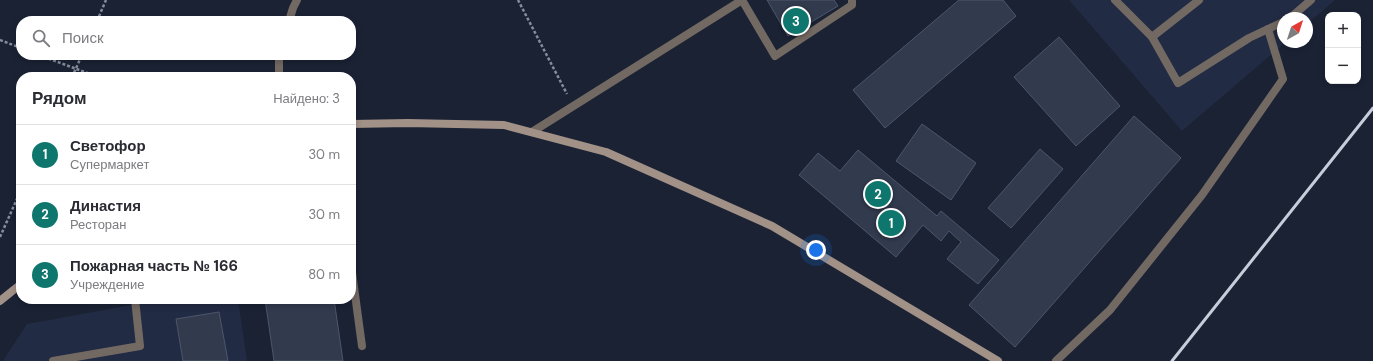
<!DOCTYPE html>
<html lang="ru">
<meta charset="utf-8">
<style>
body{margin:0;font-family:"DM Sans",sans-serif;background:#f7f7f7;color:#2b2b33}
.controls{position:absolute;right:12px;top:12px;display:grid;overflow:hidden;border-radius:8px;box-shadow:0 2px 6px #0003}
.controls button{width:36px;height:36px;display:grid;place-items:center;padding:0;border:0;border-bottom:1px solid #e1e1e2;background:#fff;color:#2b2b33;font:20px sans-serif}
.compass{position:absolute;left:1277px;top:12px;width:36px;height:36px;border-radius:50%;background:#fff;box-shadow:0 2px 6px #0003;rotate:39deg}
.you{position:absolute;left:816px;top:250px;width:14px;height:14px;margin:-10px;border:3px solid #fff;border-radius:50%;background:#1a73e8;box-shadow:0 0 0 6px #1a73e833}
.badge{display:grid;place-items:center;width:26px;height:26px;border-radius:50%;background:#0f766e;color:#fff;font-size:13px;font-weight:700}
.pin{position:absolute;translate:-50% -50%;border:2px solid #fff;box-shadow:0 1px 4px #0006}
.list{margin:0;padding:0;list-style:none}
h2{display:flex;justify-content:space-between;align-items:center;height:52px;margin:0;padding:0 16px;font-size:17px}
h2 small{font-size:13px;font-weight:400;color:#7c7c81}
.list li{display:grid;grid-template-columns:26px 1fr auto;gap:12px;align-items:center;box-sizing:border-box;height:60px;padding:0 16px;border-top:1px solid #e1e1e2}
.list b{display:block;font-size:15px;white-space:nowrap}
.list p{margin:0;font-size:13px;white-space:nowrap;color:#7c7c81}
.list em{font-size:13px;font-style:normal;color:#7c7c81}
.icon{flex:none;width:22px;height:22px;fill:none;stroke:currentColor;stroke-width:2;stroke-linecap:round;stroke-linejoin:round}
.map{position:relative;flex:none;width:1373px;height:361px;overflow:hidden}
.search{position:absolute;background:#fff;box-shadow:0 2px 6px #0003;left:16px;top:16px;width:340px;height:44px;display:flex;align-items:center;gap:10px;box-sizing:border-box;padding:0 14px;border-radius:16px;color:#7c7c81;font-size:15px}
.panel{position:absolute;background:#fff;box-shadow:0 2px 6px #0003;left:16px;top:72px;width:340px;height:232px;border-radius:16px}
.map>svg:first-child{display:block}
.built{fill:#212b43}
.building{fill:#323a4e;stroke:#4d566b}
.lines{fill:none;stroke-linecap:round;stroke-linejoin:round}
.path{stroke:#858c9b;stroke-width:2.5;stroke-dasharray:3 2;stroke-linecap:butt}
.service{stroke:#736963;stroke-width:8}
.tertiary{stroke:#736963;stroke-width:8}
.secondary{stroke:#a29187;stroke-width:8}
.rail{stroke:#c7cdda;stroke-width:3}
</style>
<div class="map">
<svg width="1373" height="361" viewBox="0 0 1373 361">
<rect width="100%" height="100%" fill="#1a2234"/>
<g class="built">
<path d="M1069,0H1335L1307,24V18H1283V42H1286L1182,131Z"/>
<path d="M164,299H238L247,361H3L27,324Z"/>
</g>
<g class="building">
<path d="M767,0H834L838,6L788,36Z"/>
<path d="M959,0H1003L1016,16L885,128L853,90Z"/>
<path d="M1059,37L1120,106L1076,146L1014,77Z"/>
<path d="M1134,116L1181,158L1015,347L969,305Z"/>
<path d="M922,124L976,163L951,200L896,161Z"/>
<path d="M1040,149L1063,169L1011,228L988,208Z"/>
<path d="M858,150L937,216L941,211L999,260L978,284L947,259L961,242L949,231L941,241L923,225L896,257L799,175L818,153L840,171Z"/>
<path d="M265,299H334L343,361H274Z"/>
<path d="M219,312L228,361H183L176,319Z"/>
</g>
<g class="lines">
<g class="path">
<path d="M518,0L567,94"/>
<path d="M97,21L106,0"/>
<path d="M0,40L21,48"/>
<path d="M39,55L98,77"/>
<path d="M72,77L82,55"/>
<path d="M0,237L21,190"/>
</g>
<g class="service">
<path d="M1115,0L1152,37L1199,0"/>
<path d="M1290,18L1311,0"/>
<path d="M1152,37L1178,83L1249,38L1283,22"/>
<path d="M532,132L742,0L775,56L852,5V0"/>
<path d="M351,265L362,346"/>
<path d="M53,361L140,346L135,299"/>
<path d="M1056,361L1110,310L1202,195L1283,79L1268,29"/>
</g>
<g class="tertiary">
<path d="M289,21L293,8L297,0"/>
<path d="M279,55V77"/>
</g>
<g class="secondary">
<path d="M351,124L408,123L504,125L606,152L772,226L998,361"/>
<path d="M0,301L21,284"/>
</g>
<path class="rail" d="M1172,361L1373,108"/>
</g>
</svg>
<div class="controls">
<button>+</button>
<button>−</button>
</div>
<svg class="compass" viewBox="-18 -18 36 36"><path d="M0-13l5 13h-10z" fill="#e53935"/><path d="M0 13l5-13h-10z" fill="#7c7c81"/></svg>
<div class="you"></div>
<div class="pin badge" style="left:891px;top:223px">1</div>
<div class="pin badge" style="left:878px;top:194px">2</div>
<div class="pin badge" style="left:796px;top:21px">3</div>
<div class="search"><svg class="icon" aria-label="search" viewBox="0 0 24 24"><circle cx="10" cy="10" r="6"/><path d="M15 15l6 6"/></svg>Поиск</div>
<section class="panel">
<h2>Рядом<small>Найдено: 3</small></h2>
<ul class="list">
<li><span class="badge">1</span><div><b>Светофор</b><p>Супермаркет</p></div><em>30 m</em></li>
<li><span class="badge">2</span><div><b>Династия</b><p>Ресторан</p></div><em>30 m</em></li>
<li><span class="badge">3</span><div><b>Пожарная часть № 166</b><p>Учреждение</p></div><em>80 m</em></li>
</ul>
</section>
</div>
